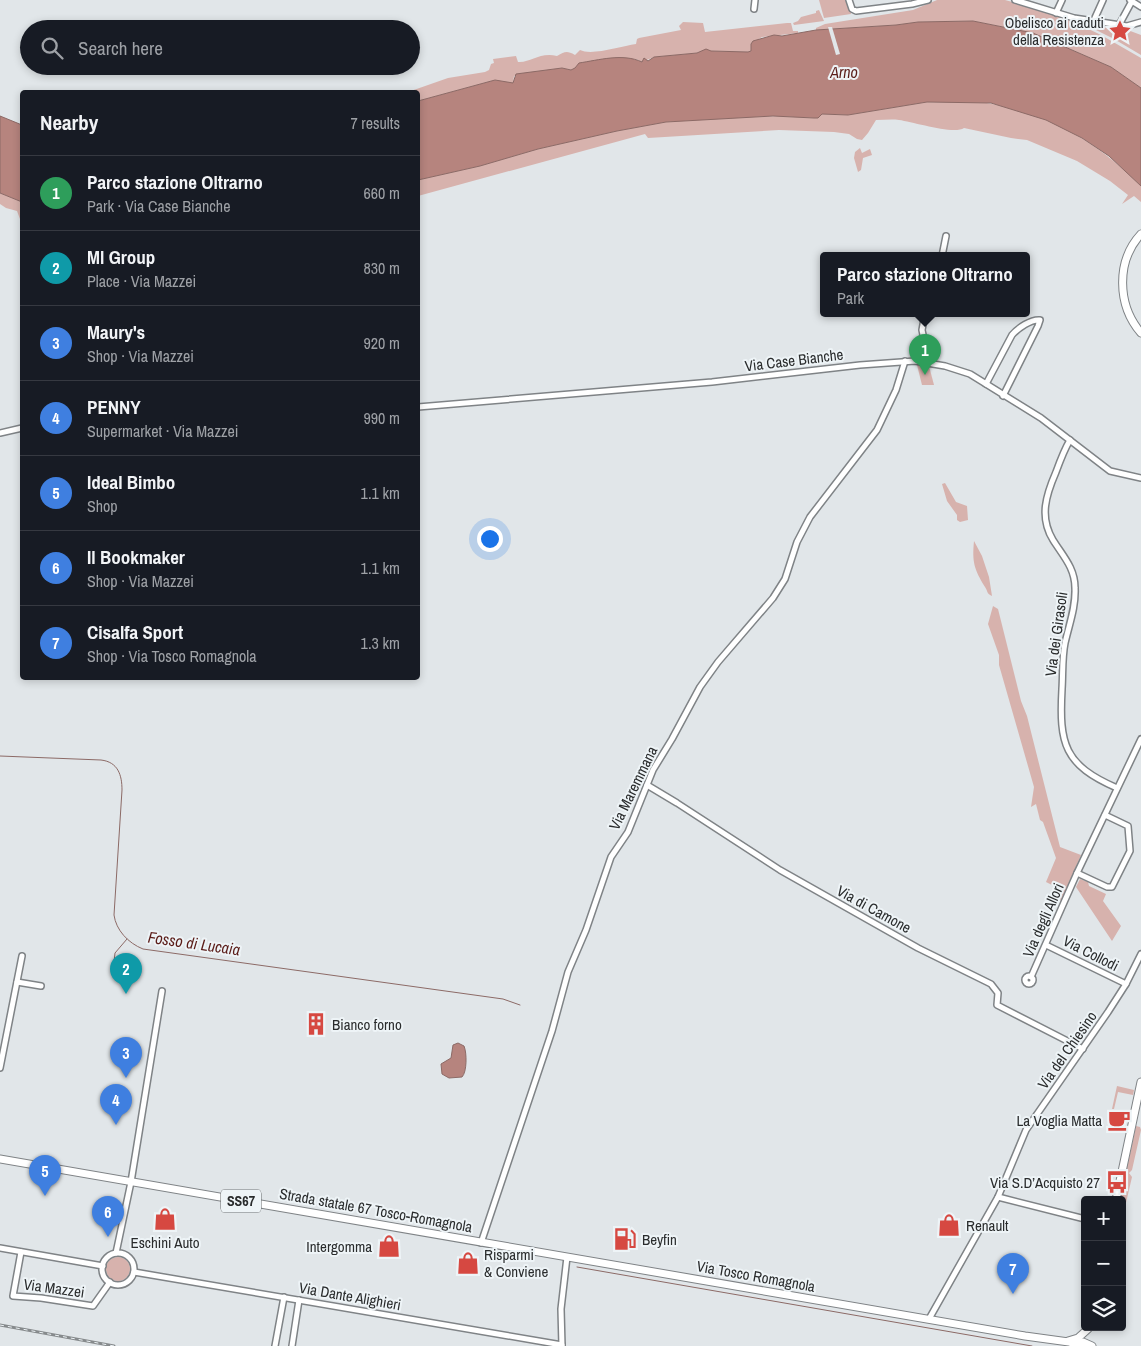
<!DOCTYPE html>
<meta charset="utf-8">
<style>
body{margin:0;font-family:"Archivo Narrow",sans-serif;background:#20242c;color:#f1f3f6}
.controls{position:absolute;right:15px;bottom:15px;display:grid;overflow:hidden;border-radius:5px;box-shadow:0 2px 8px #0003}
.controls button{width:45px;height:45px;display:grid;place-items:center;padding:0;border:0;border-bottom:1px solid #363941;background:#171b24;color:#f1f3f6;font:25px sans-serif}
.you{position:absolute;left:489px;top:538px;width:18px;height:18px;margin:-12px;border:4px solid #fff;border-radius:50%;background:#1a73e8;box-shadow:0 0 0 8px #1a73e833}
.badge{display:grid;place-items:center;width:32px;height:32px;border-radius:50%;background:#b45309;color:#fff;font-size:16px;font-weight:700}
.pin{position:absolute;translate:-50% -41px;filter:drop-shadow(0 1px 2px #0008)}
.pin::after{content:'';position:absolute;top:26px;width:18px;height:15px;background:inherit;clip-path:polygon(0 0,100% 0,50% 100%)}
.popup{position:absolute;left:820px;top:252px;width:210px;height:65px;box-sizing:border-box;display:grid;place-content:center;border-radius:5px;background:#171b24;filter:drop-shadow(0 1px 4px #0005);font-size:16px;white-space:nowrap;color:#9ea1a6}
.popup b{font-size:19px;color:#f1f3f6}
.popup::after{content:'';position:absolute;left:50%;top:100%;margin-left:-10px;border:10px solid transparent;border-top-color:#171b24}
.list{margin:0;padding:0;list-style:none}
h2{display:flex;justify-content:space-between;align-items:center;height:65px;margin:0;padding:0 20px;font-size:21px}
h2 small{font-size:16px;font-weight:400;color:#9ea1a6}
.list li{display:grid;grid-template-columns:32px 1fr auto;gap:15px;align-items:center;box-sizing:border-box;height:75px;padding:0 20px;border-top:1px solid #363941}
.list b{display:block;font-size:19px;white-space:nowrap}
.list p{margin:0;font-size:16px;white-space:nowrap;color:#9ea1a6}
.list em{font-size:16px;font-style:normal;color:#9ea1a6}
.icon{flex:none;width:28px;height:28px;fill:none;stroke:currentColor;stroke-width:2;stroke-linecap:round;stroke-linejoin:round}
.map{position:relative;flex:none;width:1141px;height:1346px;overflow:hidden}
.search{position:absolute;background:#171b24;box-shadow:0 2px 8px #0003;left:20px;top:20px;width:400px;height:55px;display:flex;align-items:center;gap:12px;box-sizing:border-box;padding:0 18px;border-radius:28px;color:#9ea1a6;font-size:19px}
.panel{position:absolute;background:#171b24;box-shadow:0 2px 8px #0003;left:20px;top:90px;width:400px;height:590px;border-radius:5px}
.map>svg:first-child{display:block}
.green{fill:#d7b2ad}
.water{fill:#b6847e;stroke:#8c6a66}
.pier{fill:#e1e6e9}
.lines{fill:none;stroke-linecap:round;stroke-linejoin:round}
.stream{stroke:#8c6a66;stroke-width:1}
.minor-casing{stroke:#7f8386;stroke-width:8}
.major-casing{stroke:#7f8386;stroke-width:9}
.minor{stroke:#fff;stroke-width:5}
.major{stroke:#fff;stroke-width:7}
.rail-casing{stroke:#868a8c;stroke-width:3}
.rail{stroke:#eef4f7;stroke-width:1;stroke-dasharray:4;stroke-linecap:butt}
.labels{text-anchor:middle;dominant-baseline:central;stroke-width:4;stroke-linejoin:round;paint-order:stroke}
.shield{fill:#eef4f7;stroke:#65686a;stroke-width:1}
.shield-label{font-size:14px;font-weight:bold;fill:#2a2c2d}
.poi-label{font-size:15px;fill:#2a2c2d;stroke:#eef4f7;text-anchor:end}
.street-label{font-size:15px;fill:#2a2c2d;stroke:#eef4f7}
.water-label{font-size:16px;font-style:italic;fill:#5b1d19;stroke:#eef4f7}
</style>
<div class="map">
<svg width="1141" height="1346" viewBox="0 0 1141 1346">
<rect width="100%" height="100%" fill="#e1e6e9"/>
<g class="green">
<path d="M819,0H848L851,14L824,18Z"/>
<path d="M937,0H1005L1038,9L1068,19L1101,35L1141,58V88L1111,67L1034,33L973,21L918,22L896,25L816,30V28L825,24L913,10Z"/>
<path d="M819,10L824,21L794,25L793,23L798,21L801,17L816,13V11Z"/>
<path d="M1076,20L1093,22L1094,25L1117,30V26L1141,35V55L1114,39Z"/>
<path d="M683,22L703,23L705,32L787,23H791L793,31H798V33L762,37L751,44V51L748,52L704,51L697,53L654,57L642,62L636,59L571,70L562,68L514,76L513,83L510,84L495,80L418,101V92H400H408L448,78L485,72L489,70L491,64L494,63L493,59L516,56L518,62C531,63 539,52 557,56C565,52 566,50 575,55L580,50C592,56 621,46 636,44L637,39L639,38L681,30L679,26Z"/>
<path d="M927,102C948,103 971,100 992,104C1051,114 1099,144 1141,186V202L1134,196L1122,204L1128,195L1110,181L1077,161L1027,140L1011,138L964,128C954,135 914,122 899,120C892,119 884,120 876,120L868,133L862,140L857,139L849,134L834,132L779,130L648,138L645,134L418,196V180L480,166L538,149L617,131L666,122L727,117L784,116L814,118H818L822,114L848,115Z"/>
<path d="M860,148L862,153L870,149L872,155L863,158L861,170L858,172L854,158L855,152Z"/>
<path d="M0,193L22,202V218L20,219L17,211L6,208L0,204Z"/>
<path d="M917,365L929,366L934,385H922Z"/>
<path d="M945,483L956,502L967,506L968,520L960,522L957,520V515L947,501L942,484Z"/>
<path d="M974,541L982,556L989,577L992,596C986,593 988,591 985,587C974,569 972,562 974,541Z"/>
<path d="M993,606L998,609L1021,701L1027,716L1060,847L1081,855L1061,901L1054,886L1046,882L1056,858L1043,822L1040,820L1036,804L1031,807L1034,787L999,665V655L988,624Z"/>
<path d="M1080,879L1088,882L1089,886L1106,894L1103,901L1121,926L1112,941L1076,887Z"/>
<path d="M1117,1086L1134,1090L1133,1095L1118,1092L1114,1109H1112Z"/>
<path d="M1136,1126L1140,1127L1141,1130L1132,1170L1129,1173L1132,1177L1122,1220V1200H1120Z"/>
<circle cx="118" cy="1269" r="12"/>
</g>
<g class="water">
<path d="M973,21L1033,33L1111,67L1141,88V186L1109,156L1082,138L1046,120L991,103L927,102L848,115L822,114L818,118H814L773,116L666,122L617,131L538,149L480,166L418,180V101L495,80L513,83L516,74L562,68L571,70L575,68L579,63C599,60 623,53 642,62L644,58L648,61L654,57L697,53L706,49L711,51L748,52L751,51V44L753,41L774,35L782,36L816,30L896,25L918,22Z"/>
<path d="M0,116L22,125V202L0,193Z"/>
<path d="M458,1043L464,1046C467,1053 467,1072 462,1077L449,1078L442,1074L441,1064L451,1058L453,1045Z"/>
</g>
<path class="pier" d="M828,27H832L840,54L836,55Z"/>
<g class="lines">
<g class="stream">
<path d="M0,756L101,760C118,762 122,775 122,790L114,915C116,930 128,943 143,949L503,999L520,1005"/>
<path d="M113,971L115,953L127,939"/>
<path d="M577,1267L1032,1346"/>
</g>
<defs>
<g id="minor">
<path d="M849,0L852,9L856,11L912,4L928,0"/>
<path d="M1015,0L1074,18L1127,26L1141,22"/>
<path d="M1130,0L1141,7"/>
<path d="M754,9L755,0"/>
<path d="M1056,13L1062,0"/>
<path d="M1094,20L1103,0"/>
<path d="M1119,25L1132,1"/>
<path d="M942,256L946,236"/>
<path d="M925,314L922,330L929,363"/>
<path d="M986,384L1012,335C1018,328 1031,319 1040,320L1038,326L1003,396"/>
<path d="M418,407L712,382L860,365L915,361L945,366L970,374L1041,418L1110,471L1141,478"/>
<path d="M0,433L22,428"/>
<path d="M1070,440C1064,450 1060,461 1056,472C1046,495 1039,517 1053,540C1063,556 1075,568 1075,588C1076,607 1069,625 1065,643C1062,658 1063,674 1062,689C1059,744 1064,765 1117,788"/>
<path d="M647,785L677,803L780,870L918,948L991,984L998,993L997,1005L1083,1049"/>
<path d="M1077,873L1107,887H1112L1130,851L1128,826L1105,815"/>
<path d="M1046,945L1126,984"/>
<circle cx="1029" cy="980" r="4"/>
<path d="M1031,977L1077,873L1141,739"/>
<path d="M17,982L41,986"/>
<path d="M0,1068L22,956"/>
<path d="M998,1197L1085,1219"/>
<path d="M481,1243L552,1031L568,972L586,930L611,857L628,832L653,770L672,739L700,687L718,662L773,598L785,579L797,542L810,517L877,430L896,390L905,361"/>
<path d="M0,1248L103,1266"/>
<path d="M21,1252L13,1296L41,1298L93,1306L110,1282"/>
<path d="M116,1253L131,1182L162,991"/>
<circle cx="118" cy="1269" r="16"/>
<path d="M134,1272L562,1345"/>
<path d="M929,1319L998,1197L1026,1130L1108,1012L1126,984L1141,954"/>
<path d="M275,1346L284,1297"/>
<path d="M292,1346L299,1300"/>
<path d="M562,1346L561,1309L567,1257"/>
</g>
<g id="major">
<path d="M1141,234C1116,261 1117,305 1141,333"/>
<path d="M0,1159L1025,1336L1076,1343"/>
<path d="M1116,1200L1141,1082"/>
<path d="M1068,1341L1078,1338L1088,1329"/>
<path d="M1073,1346L1083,1342L1092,1346"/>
</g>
</defs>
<use href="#minor" class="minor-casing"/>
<use href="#major" class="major-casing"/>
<use href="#minor" class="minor"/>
<use href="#major" class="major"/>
<defs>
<path id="rail" d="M0,1325L114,1346"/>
</defs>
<use href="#rail" class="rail-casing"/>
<use href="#rail" class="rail"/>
</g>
<defs>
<symbol id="sight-bare" viewBox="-9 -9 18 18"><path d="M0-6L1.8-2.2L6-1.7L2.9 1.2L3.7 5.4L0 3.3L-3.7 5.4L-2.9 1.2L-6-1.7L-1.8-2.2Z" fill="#d64841" stroke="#eef4f7" stroke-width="2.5" paint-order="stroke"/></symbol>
<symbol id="building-bare" viewBox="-9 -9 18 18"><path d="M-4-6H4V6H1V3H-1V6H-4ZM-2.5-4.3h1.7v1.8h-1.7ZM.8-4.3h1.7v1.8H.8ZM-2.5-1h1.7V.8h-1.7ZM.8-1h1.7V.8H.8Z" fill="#d64841" stroke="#eef4f7" stroke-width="2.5" paint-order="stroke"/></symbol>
<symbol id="cafe-bare" viewBox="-9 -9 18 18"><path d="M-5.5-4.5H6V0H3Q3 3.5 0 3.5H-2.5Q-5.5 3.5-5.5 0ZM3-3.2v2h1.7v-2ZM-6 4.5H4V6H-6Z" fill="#d64841" stroke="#eef4f7" stroke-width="2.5" paint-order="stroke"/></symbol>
<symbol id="bus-bare" viewBox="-9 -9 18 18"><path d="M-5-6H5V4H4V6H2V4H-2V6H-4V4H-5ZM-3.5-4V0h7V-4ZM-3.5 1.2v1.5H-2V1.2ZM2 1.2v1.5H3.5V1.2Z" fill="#d64841" stroke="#eef4f7" stroke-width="2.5" paint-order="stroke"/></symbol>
<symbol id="shop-bare" viewBox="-9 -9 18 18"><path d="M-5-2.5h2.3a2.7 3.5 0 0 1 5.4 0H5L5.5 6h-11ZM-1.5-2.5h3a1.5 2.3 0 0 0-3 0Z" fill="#d64841" stroke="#eef4f7" stroke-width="2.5" paint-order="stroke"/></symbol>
<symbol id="fuel-bare" viewBox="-9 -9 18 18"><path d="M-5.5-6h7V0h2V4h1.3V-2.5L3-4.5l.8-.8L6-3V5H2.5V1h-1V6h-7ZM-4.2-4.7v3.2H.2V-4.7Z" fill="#d64841" stroke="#eef4f7" stroke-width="2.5" paint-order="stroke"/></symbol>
</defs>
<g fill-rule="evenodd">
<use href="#sight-bare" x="1104" y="15" width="32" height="32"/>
<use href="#building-bare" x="300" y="1008" width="32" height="32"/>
<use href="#cafe-bare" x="1103" y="1104" width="32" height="32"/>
<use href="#bus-bare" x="1101" y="1166" width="32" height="32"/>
<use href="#shop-bare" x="149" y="1203" width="32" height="32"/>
<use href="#shop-bare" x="933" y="1209" width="32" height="32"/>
<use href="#fuel-bare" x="609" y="1223" width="32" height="32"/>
<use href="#shop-bare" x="373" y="1230" width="32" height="32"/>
<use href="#shop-bare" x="452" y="1247" width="32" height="32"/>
</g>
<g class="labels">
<rect class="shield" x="221" y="1189.5" width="40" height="23" rx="4"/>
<g class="shield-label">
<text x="241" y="1201">SS67</text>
</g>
<g class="poi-label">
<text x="1104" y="22">Obelisco ai caduti<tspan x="1104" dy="17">della Resistenza</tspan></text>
<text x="332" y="1024" text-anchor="start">Bianco forno</text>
<text x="1102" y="1120">La Voglia Matta</text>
<text x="1100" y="1182">Via S.D’Acquisto 27</text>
<text x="966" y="1225" text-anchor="start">Renault</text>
<text x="642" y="1239" text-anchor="start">Beyfin</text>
<text x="165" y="1242" text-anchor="middle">Eschini Auto</text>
<text x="372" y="1246">Intergomma</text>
<text x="484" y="1254" text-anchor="start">Risparmi<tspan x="484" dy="17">&amp; Conviene</tspan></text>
</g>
<g class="street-label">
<text transform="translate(794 360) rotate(-7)">Via Case Bianche</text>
<text transform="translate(1056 634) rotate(-82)">Via dei Girasoli</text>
<text transform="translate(633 788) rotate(-64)">Via Maremmana</text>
<text transform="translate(874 909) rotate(29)">Via di Camone</text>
<text transform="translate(1043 920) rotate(-66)">Via degli Allori</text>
<text transform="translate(1091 953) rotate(27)">Via Collodi</text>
<text transform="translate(1067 1050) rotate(-55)">Via del Chiesino</text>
<text transform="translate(376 1210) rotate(10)">Strada statale 67 Tosco-Romagnola</text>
<text transform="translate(756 1276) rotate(10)">Via Tosco Romagnola</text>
<text transform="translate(54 1288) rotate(8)">Via Mazzei</text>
<text transform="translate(350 1296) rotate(10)">Via Dante Alighieri</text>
</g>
<g class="water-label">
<text x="844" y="72">Arno</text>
<text transform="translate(194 943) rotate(8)">Fosso di Lucaia</text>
</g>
</g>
</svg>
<div class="controls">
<button>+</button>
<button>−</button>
<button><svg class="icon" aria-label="layers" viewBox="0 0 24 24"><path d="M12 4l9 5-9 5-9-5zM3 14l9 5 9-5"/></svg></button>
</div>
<div class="you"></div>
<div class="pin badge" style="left:925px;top:375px;background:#2e9e5b">1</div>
<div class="popup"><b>Parco stazione Oltrarno</b>Park</div>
<div class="pin badge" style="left:126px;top:994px;background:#0f9aa8">2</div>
<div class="pin badge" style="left:126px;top:1078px;background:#3f7fe0">3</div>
<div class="pin badge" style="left:116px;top:1125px;background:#3f7fe0">4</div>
<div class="pin badge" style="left:45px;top:1196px;background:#3f7fe0">5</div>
<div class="pin badge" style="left:108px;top:1237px;background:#3f7fe0">6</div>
<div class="pin badge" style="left:1013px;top:1294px;background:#3f7fe0">7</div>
<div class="search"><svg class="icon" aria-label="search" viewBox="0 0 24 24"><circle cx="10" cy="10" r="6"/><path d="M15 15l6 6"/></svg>Search here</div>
<section class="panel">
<h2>Nearby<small>7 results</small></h2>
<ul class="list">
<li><span class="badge" style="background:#2e9e5b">1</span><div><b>Parco stazione Oltrarno</b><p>Park · Via Case Bianche</p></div><em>660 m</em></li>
<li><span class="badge" style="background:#0f9aa8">2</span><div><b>Ml Group</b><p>Place · Via Mazzei</p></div><em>830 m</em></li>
<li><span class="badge" style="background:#3f7fe0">3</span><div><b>Maury's</b><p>Shop · Via Mazzei</p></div><em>920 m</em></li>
<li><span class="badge" style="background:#3f7fe0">4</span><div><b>PENNY</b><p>Supermarket · Via Mazzei</p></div><em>990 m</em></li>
<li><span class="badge" style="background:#3f7fe0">5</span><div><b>Ideal Bimbo</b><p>Shop</p></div><em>1.1 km</em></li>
<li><span class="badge" style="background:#3f7fe0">6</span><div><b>Il Bookmaker</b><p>Shop · Via Mazzei</p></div><em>1.1 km</em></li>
<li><span class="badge" style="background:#3f7fe0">7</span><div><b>Cisalfa Sport</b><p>Shop · Via Tosco Romagnola</p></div><em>1.3 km</em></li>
</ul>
</section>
</div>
